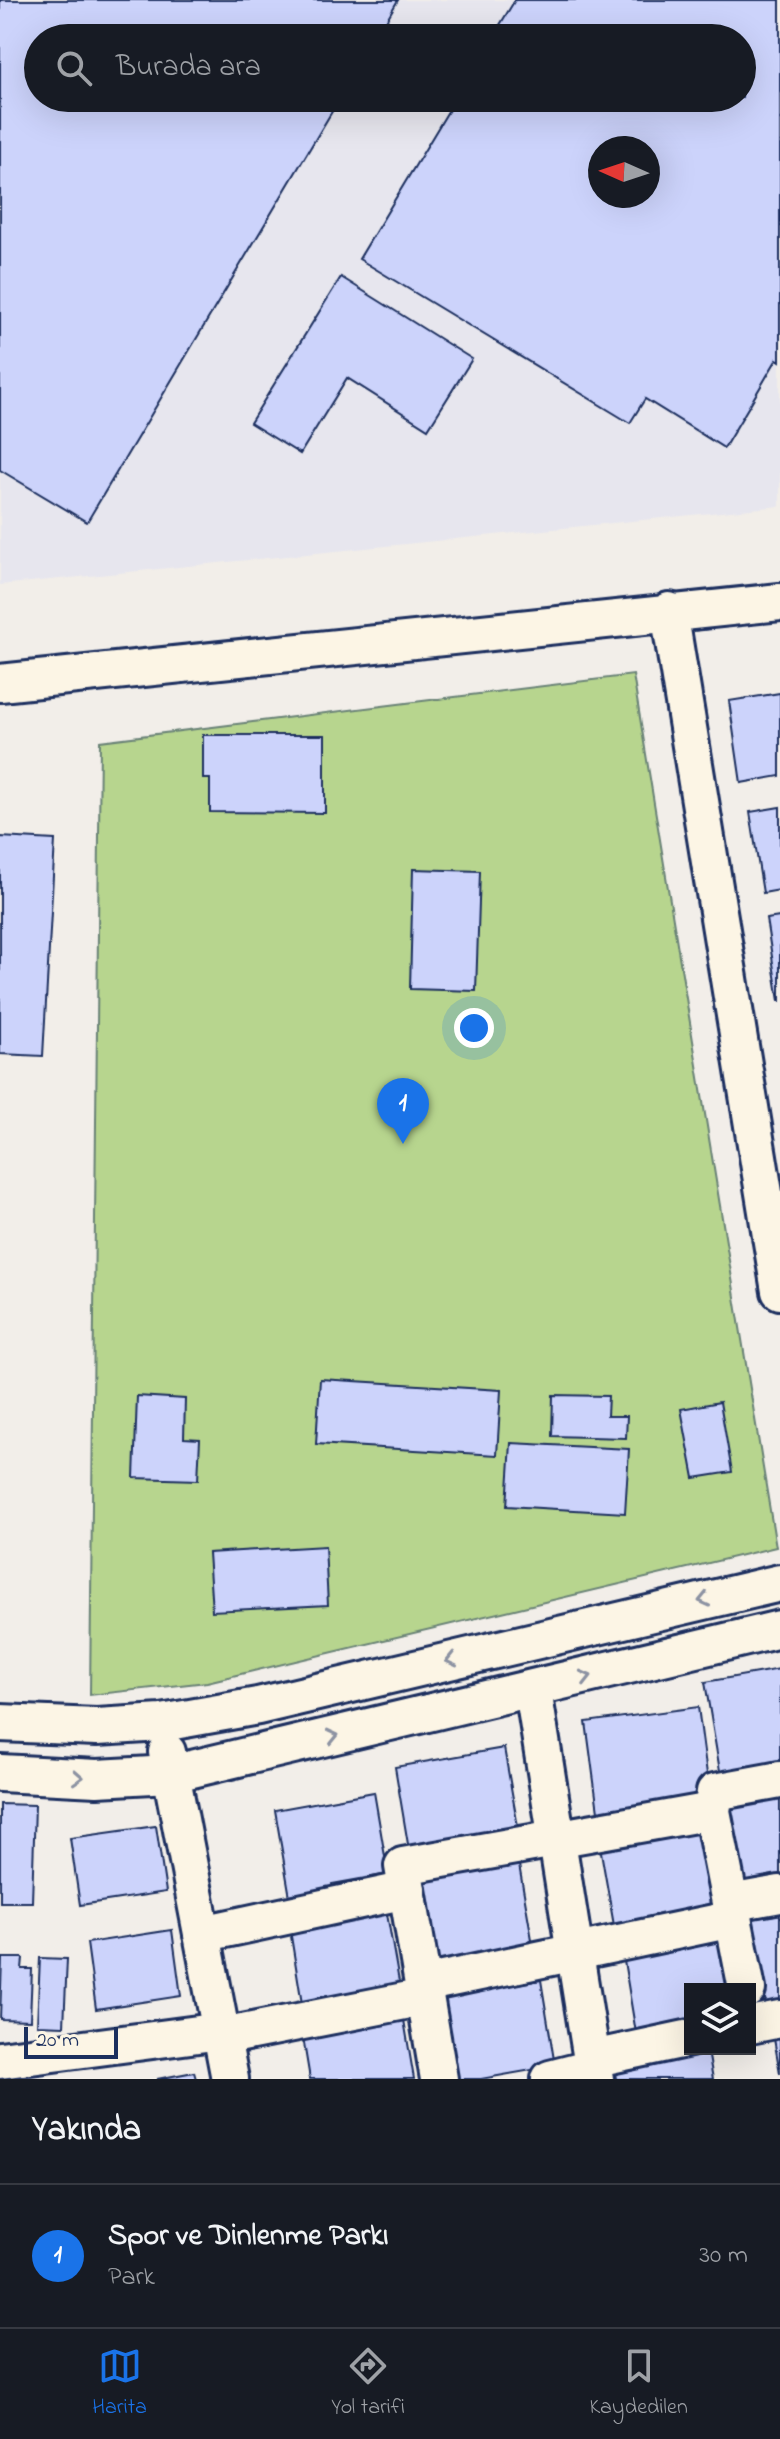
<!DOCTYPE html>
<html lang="tr">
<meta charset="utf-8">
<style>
body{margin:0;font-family:"Indie Flower",sans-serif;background:#20242c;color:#f1f3f6}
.controls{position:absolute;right:24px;bottom:24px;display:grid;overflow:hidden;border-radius:0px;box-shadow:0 8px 32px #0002}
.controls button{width:72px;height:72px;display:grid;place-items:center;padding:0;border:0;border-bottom:2px solid #363941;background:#171b24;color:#f1f3f6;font:40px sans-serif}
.compass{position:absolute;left:588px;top:136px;width:72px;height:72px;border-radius:50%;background:#171b24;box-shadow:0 8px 32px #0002;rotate:273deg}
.scale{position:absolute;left:24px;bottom:20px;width:94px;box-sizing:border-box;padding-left:8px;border:4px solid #1b2f5e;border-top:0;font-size:22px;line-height:28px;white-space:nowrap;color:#1b2f5e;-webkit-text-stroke:6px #fcf5e5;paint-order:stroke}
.you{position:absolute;left:474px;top:1028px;width:28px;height:28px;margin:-20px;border:6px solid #fff;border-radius:50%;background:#1a73e8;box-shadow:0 0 0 12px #1a73e833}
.badge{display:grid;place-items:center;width:52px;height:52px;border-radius:50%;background:#1a73e8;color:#fff;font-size:26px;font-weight:700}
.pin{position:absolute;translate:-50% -66px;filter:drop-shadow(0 2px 4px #0008)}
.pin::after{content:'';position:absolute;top:42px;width:28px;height:24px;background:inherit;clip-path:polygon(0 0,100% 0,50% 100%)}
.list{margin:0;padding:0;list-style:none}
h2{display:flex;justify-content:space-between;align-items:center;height:104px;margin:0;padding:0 32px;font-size:34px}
h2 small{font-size:26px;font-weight:400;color:#9ea1a6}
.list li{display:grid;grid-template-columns:52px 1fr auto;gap:24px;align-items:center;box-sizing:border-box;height:144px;padding:0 32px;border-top:2px solid #363941}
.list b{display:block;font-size:30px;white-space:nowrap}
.list p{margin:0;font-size:26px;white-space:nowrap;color:#9ea1a6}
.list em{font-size:26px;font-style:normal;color:#9ea1a6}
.icon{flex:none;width:44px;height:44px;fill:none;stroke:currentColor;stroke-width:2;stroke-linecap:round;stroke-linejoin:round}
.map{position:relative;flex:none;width:780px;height:2079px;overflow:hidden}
.search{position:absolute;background:#171b24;box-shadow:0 8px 32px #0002;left:24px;right:24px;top:24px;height:88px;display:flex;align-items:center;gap:20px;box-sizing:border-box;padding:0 28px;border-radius:44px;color:#9ea1a6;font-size:30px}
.sheet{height:248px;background:#171b24}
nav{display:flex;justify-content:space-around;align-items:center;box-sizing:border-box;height:112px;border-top:2px solid #363941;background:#171b24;font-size:22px;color:#9ea1a6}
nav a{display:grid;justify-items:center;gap:4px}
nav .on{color:#1a73e8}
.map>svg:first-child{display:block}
.built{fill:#e7e6ee;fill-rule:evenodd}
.green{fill:#b7d58e;stroke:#698276;stroke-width:2}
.building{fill:#ccd3fb;stroke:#1b2f5e;stroke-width:2;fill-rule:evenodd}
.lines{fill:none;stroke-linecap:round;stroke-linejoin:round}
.minor-casing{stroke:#1b2f5e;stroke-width:42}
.minor{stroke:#fcf5e5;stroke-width:36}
.oneway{stroke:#8c92a2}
</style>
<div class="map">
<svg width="780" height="2079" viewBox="0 0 780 2079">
<rect width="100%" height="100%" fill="#f2eee9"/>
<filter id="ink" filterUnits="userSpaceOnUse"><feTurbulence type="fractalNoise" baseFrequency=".0125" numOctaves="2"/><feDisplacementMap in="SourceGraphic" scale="16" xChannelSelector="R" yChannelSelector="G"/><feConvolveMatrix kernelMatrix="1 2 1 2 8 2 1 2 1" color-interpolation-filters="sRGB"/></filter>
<g filter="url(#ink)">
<path class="built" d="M0,0H780V506L0,585ZM38,38H742V98H38ZM600,148H648V196H600Z"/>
<path class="green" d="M633,675L776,1547L207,1682L90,1695L100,741Z"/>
<g class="building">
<path d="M0,0H398L376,38H38V98H340L87,522L0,470Z"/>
<path d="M515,0H780V361L777,359L724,448L645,399L630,423L359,259L456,98H742V38H492ZM600,148H648V196H600Z"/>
<path d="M341,277L472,359L428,429L347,378L300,454L250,423Z"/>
<path d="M780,693V776L741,783L729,701Z"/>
<path d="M203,735H325V813L210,812V779H203Z"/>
<path d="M780,807V890L763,893L750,812Z"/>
<path d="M0,837L55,840L43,1056L0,1054Z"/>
<path d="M413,869L480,871L476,991L410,989Z"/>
<path d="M780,917V1001H779L766,919Z"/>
<path d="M320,1379L501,1390L497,1455L316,1444Z"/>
<path d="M553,1395L608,1396L607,1416H627L626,1438L552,1436Z"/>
<path d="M137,1396L185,1399L184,1438L200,1439L198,1480L134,1478Z"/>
<path d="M720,1402L732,1472L694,1478L681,1409Z"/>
<path d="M511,1443L629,1449L625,1513L507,1506Z"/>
<path d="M325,1546L328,1605L212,1611L208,1553Z"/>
<path d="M780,1669V1767L721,1777L705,1682Z"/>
<path d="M698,1707L711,1804L599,1819L586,1722Z"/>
<path d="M504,1748L520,1838L410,1856L395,1767Z"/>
<path d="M374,1792L388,1874L332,1884L334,1895L291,1903L275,1810Z"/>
<path d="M780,1792V1887L741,1894L726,1802Z"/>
<path d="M0,1804L35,1805L32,1902H0Z"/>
<path d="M156,1826L166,1892L80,1905L70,1838Z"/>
<path d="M706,1828L721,1912L616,1937L600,1846Z"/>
<path d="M519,1865L534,1951L428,1969L414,1882Z"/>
<path d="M387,1914L401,1993L303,2010L290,1930Z"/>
<path d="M780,1914V2002L766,2004L751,1919Z"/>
<path d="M172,1930L181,1996L96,2009L87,1943Z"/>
<path d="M725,1938L734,1989H690V2030L637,2039L623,1955Z"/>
<path d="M2,1958H23L22,1969H32L30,2020L0,2019Z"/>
<path d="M40,1958L67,1959L64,2026L37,2025Z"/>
<path d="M541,1980L555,2066L481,2079H449L436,1998Z"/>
<path d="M403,2014L414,2079H310L302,2031Z"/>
<path d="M780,2032V2073L773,2033Z"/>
<path d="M708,2051L713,2079H616L614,2067Z"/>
<path d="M194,2072L196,2079H157Z"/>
</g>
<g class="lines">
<defs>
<g id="minor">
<path d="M669,611L780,1291"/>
<path d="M0,683L780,602"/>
<path d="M533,1690L595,2079"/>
<path d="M0,1723L97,1727L162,1723L258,1706L780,1583"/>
<path d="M167,1752L230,2079"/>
<path d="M0,1773L97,1778L171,1774L780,1629"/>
<path d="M730,1903L780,1894"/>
<path d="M202,1934L407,1890"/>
<path d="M423,1984L733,1919"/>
<path d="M747,1989L712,1811L715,1792L780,1780"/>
<path d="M750,2025L780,2019"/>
<path d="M222,2037L425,1997"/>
<path d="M592,2059L690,2038"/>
<path d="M0,2060L221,2031"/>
<path d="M439,2079L403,1866L712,1811"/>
<path d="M550,2079L593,2068"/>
</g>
</defs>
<use href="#minor" class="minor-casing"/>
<use href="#minor" class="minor"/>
</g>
<defs><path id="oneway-chevron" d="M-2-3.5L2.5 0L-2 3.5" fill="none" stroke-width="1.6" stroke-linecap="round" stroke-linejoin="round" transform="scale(2)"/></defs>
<g class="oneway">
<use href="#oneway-chevron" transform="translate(704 1600) rotate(167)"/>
<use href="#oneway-chevron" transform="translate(451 1660) rotate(167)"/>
<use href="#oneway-chevron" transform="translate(586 1677) rotate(-14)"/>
<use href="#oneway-chevron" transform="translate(333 1736) rotate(-13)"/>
<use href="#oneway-chevron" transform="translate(78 1777) rotate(3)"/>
</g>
</g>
</svg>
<div class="controls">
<button><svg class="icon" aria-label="layers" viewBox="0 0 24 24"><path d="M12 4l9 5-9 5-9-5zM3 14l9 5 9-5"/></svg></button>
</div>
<svg class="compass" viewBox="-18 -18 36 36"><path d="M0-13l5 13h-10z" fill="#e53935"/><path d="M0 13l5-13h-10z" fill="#9ea1a6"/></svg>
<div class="scale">20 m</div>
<div class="you"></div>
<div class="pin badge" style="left:403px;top:1144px">1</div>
<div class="search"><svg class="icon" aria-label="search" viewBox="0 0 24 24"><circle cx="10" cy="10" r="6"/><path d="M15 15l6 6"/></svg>Burada ara</div>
</div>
<section class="sheet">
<h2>Yakında<small></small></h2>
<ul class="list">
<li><span class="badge">1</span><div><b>Spor ve Dinlenme Parkı</b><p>Park</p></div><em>30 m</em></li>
</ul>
</section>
<nav>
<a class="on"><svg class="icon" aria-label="map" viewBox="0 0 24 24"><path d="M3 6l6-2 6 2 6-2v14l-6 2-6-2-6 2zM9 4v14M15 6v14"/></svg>Harita</a>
<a><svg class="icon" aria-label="directions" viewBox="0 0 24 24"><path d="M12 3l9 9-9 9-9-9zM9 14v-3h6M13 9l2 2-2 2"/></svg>Yol tarifi</a>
<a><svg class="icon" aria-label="saved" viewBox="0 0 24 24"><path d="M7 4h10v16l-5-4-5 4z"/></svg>Kaydedilen</a>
</nav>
